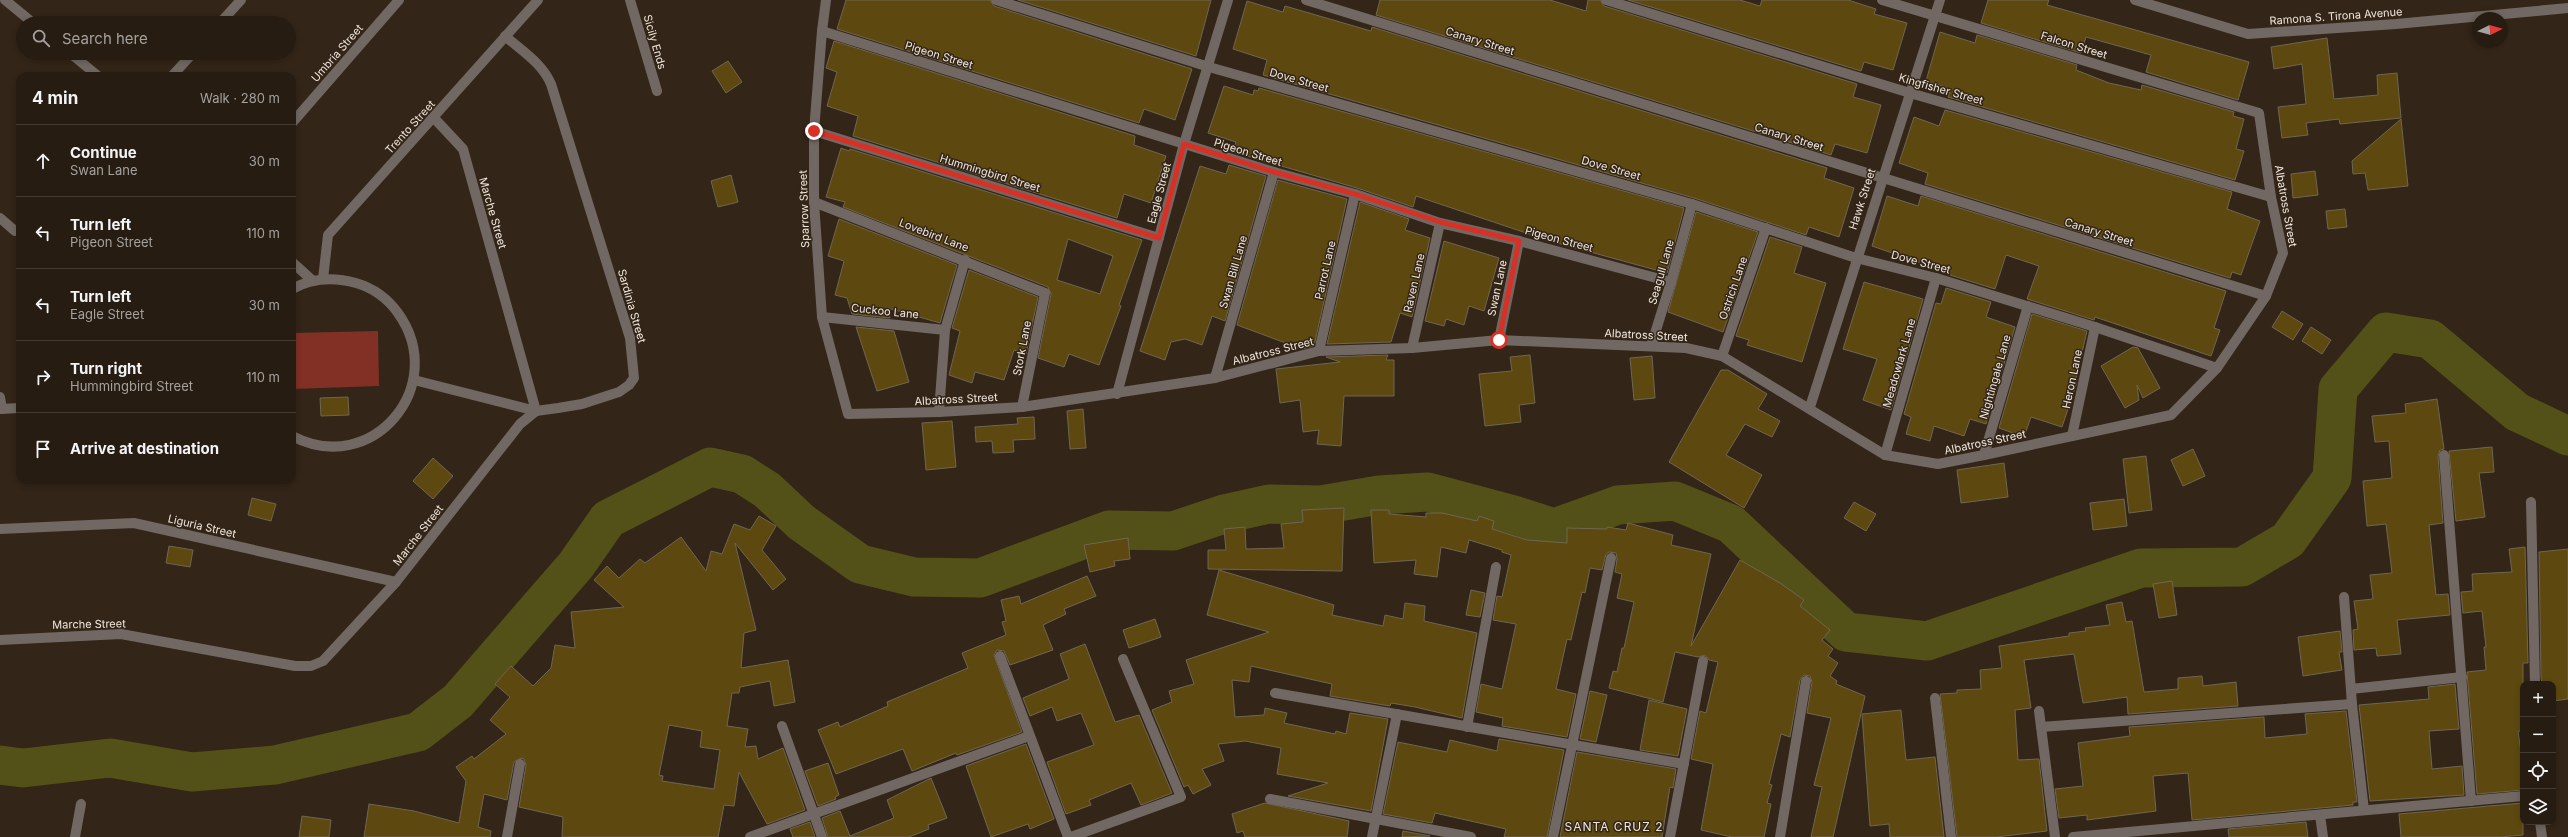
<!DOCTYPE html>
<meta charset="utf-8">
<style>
body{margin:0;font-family:Inter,sans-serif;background:#32291f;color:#f1f3f6}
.controls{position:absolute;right:12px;bottom:12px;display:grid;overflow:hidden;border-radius:8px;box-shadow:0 2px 6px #0003}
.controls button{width:36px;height:36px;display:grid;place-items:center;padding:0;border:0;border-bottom:1px solid #423a31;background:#261c11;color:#f1f3f6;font:20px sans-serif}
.compass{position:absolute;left:2472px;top:12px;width:36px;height:36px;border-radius:50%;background:#261c11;box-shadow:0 2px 6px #0003;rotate:84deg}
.stop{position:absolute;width:12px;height:12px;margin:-9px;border:3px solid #d93025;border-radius:50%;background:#fff}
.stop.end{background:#d93025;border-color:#fff;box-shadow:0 1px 4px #0008}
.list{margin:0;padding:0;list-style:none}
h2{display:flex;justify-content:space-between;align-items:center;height:52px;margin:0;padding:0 16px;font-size:17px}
h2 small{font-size:13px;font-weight:400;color:#a4a19f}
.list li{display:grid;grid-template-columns:26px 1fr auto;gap:12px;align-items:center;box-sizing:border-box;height:72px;padding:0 16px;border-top:1px solid #423a31}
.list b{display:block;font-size:15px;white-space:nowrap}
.list p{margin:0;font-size:13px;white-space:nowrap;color:#a4a19f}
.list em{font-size:13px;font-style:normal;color:#a4a19f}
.icon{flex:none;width:22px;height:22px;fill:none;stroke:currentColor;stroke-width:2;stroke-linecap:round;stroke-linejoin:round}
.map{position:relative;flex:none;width:2568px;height:837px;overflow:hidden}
.search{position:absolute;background:#261c11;box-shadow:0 2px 6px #0003;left:16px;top:16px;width:280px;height:44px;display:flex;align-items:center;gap:10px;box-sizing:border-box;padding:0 14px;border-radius:22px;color:#a4a19f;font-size:15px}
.panel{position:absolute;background:#261c11;box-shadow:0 2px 6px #0003;left:16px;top:72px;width:280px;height:412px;border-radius:12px}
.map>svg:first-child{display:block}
.green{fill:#823025}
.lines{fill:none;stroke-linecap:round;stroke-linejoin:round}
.river{stroke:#545118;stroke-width:39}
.building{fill:#5d490f;stroke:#6f6652;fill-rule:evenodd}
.minor{stroke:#716863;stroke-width:10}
.route{stroke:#d93025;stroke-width:5}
.labels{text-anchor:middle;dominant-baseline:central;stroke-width:3;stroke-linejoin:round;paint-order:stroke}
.street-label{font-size:11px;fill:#efe6dd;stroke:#332517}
.neighbourhood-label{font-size:12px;letter-spacing:1px;fill:#efe6dd;stroke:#332517}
</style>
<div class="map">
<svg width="2568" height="837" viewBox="0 0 2568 837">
<rect width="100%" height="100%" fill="#332517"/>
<path class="green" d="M378,331L379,386L292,389V333Z"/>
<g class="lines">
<path class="river" d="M0,765L23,768L110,758L192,772L275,765L418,732L458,701L576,565L608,519L710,467L742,474L767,490L801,522L860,564L914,577L980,578L1109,530L1173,531L1224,514L1269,504L1321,505L1379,495L1428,492L1514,515L1554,528L1618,505L1675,501L1731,524L1846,632L1927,641L2141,568L2242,567L2288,540L2332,478L2338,389L2386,332L2430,339L2517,412L2568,436"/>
</g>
<g class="building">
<path d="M846,0H990L994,6L1192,69L1175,120L1144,109L1139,123L837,29Z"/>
<path d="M1018,0H1211L1196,56Z"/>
<path d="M1380,0H1550L1586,11L1588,0H1600L1604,6L1857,84L1853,97L1881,105L1867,153L1835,144L1831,155L1376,15Z"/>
<path d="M1628,0H1740L1760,6L1762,0H1848L1876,9L1874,14L1907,23L1893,70L1864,62L1861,71Z"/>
<path d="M1988,0H2049L2047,5L2249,62L2238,100L2146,72L2151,55L2086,37L2081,53L1981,23Z"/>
<path d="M1247,1L1283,12L1285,6L1371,31L1372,27L1827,168L1824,178L1854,188L1839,237L1809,227L1806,235L1694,198L1263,75L1267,60L1233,49Z"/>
<path d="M1940,32L1975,43L1977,35L2077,65L2076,70L2109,83L2141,90L2142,85L2234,112L2233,116L2244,119L2236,149L2244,151L2235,180L1948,97L1951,89L1926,81Z"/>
<path d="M2327,38L2334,99L2378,95L2377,75L2397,73L2401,118L2340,124L2339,119L2306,123L2308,135L2282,138L2278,107L2306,104L2302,64L2274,69L2271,47Z"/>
<path d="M834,41L1135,136L1134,145L1166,156L1151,203L1124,194L1117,218L853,136L858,116L827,106L837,72L826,68Z"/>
<path d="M728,61L742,82L726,93L712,71Z"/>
<path d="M1224,86L1253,95L1254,90L1258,91L1259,88L1684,208L1667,273L1550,241L1416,196L1413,207L1357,188L1233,152L1236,142L1208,133Z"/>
<path d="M1945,110L2232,192L2227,209L2260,221L2241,275L2232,272L2230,278L1925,184L1928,173L1899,163L1914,117L1939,126Z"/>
<path d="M2401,119L2408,186L2368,190L2365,173L2353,174L2352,161Z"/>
<path d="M841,148L849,151L850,149L1142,240L1119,305L1121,306L1099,365L1069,354L1064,367L1038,358L1051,294L1048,287L843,207L845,202L826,197ZM1068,239L1113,256L1100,294L1057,280Z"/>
<path d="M1229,165L1266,176L1225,321L1212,316L1202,345L1185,339L1171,342L1165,360L1140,351L1200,166L1226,174Z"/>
<path d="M2315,171L2318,195L2293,198L2291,174Z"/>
<path d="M731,175L738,202L718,207L711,181Z"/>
<path d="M1278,180L1347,199L1314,346L1302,349L1237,325Z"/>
<path d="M1887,196L1918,206L1921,196L2226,291L2214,328L2220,330L2211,356L2095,317L2094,320L2027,299L2039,266L2006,255L1995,289L1950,275V273L1872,246Z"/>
<path d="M1360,202L1409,219L1405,230L1430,238L1412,317L1400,313L1391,342L1327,344Z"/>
<path d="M2345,209L2347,227L2328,229L2326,211Z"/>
<path d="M1696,212L1758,232L1723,332L1668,312Z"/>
<path d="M839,219L957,265L940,323L888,308L890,318L852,314L847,298L835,295L844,261L828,256Z"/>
<path d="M1770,237L1802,247L1794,273L1826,283L1802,362L1747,345L1749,340L1736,336Z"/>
<path d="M1444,241L1499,258L1484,311L1469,306L1464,325L1446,319L1444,326L1425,321Z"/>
<path d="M969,270L1038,297L1026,354L1014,350L1004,380L975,372L972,383L949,375L960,331L952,328Z"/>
<path d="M1864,282L1923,299L1891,410L1863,400L1877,359L1843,349Z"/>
<path d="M1946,288L1991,302L1986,317L2015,327L1986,424L1970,419L1964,436L1934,426L1930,441L1906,434L1911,417L1904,414L1936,303L1941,304Z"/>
<path d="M2282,311L2303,324L2293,340L2272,327Z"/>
<path d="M2032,314L2087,331L2075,382H2077L2062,427L2031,417L2024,437L1999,428Z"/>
<path d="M856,327L894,331L909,382L877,391Z"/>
<path d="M2311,327L2331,340L2322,354L2302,341Z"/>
<path d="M2133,347L2138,348L2160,388L2143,398L2137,385L2139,400L2125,408L2101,366Z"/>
<path d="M1388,355L1386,360H1394V396H1344L1341,446L1317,444L1319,430L1303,432L1300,400L1280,403L1276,369L1340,362L1326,357Z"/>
<path d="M1530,355L1535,403L1519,405L1521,422L1485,426L1479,374L1512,371L1510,357Z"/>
<path d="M1652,356L1655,398L1634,400L1630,358Z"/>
<path d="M1721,370H1728L1767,394L1758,409L1780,421L1772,437L1745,424L1726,455L1762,475L1744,508L1669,462Z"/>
<path d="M348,397L349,415L321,416L320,398Z"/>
<path d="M2437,399L2444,449L2440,450L2438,456L2443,523L2429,525L2436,595L2448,594L2450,615L2397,620L2401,654L2377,656L2376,648L2354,650L2353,630L2358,629L2354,601L2373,599L2370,575L2392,573L2386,524L2367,526L2363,481L2392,478L2389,441L2375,442L2372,416L2406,413L2405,404Z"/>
<path d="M1083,409L1086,448L1070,449L1067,411Z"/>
<path d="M1034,417L1035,439L1013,440L1014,452L993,453L992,441L976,442L975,427L1018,424L1017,418Z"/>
<path d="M952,421L956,467L926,470L922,423Z"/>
<path d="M2492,447L2494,472L2479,473L2485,517L2456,521L2449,451Z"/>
<path d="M2193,449L2205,476L2183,486L2171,460Z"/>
<path d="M2146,456L2152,510L2129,513L2123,459Z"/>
<path d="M433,458L453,476L433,499L413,481Z"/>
<path d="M2004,463L2008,497L1961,503L1957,470Z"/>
<path d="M252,498L276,504L271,521L248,515Z"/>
<path d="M2124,499L2127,526L2093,530L2090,503Z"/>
<path d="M1854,502L1876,514L1866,531L1844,518Z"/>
<path d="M1344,508L1342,571L1208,569V550H1226L1224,529L1245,527L1246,549L1284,548L1281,524L1303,522L1302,510Z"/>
<path d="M1371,510H1389V514L1426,517V513H1442L1477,521L1479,516L1494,521L1492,529L1527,540L1567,543V528L1607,529V527L1626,530L1628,523L1673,535L1671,545L1711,554L1691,646L1740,560L1780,583L1804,600L1800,606L1830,630L1822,640L1833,649L1828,656L1838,663L1830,676L1837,681L1836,684L1865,696L1833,837H1811L1822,787L1814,785L1831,718L1807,713L1812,682L1810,676L1804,675L1800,680L1790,737L1781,734L1769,784L1772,785L1767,803L1771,804L1764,837H1732L1701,830L1713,764L1691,759L1700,711L1706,713L1718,662L1709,660L1705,655L1698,657L1675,652L1663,702L1609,688L1613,671L1617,672L1622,648H1624L1634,602L1617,598L1622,574L1615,572L1617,559L1616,553L1609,552L1606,554L1602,570L1590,568L1585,593L1582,592L1571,640L1567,639L1556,689L1576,694L1567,737L1502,726L1503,718L1476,712L1481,684L1502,689L1516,624L1493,620L1497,596L1502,597L1511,555L1502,552V550L1469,540L1466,553L1441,547L1437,577L1414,574L1416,560L1374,563Z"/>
<path d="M759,516L776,526L762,550L786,579L773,590L735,543L756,630L744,633L741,668L788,660L795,702L774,706L770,681L740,687L739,693H732L727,726L748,729L745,747L756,746L758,759L783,748L805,810L767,824L739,772L734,806L724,805L718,837H562L563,817L519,807L526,765L524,759L521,758L514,762L507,800L484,794L478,827L491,831L490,837H364L369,804L414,811L459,823L466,781L456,767L472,756L474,759L506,734L490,720L510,697L495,684L511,666L533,686L551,668L555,645L575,648L571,612L624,607L594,580L607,566L619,578L640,559L645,563L681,537L706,571L711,551L722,554L734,524L750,530ZM669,725L702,731L700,747L720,750L714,789L662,781L663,776L659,775Z"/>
<path d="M1128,538L1130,559L1114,561L1115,566L1090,572L1084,545Z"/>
<path d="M169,546L193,550L190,567L166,563Z"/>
<path d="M2525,547L2528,663H2523V731H2518L2523,767V790L2477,794L2467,672L2486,670L2484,647H2486L2482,611L2463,613L2461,592L2473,591L2472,574L2512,572L2509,549Z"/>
<path d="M2568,549V699L2553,701V684H2542L2541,677L2539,552Z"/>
<path d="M1219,570L1334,605L1332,615L1383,626L1385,615L1403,619L1405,603L1425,606L1424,621L1477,633L1462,718L1415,707L1391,703L1390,706L1330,696L1332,684L1251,666L1249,682L1232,680L1235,717L1264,715L1265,708L1287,713L1284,723L1335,734L1336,731L1346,734L1350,713L1388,719L1371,811L1288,796L1328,783L1277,774L1281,748L1245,741L1218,744L1224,761L1202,769L1211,785L1193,794L1188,785L1184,787L1152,710L1172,702L1169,691L1194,684L1186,660L1269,632L1207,615Z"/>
<path d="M1087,576L1096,596L1064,609L1066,614L1043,625L1053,650L1010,665L1004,651L997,650L994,655L1022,732L957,755L956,753L912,771L903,749L836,774L818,730L838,722L840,727L888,706L887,702L968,668L962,653L1006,635L1002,622L1006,621L1001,600L1019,596L1021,604Z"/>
<path d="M2172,581L2177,615L2159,618L2153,584Z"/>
<path d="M1471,590L1485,593L1480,617L1466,615Z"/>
<path d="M2122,602L2126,622L2132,621L2144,692L2178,689V678L2202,676L2203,686L2236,682L2238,706L2128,714L2127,697L2083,703L2074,654L2024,660L2031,708L2015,710L2018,760L2039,759L2047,831L1996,837H1957L1940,694L1957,693V690L1981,689L1980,670L2002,668L1999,646L2069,636V633L2086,631L2085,628L2110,625L2106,605Z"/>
<path d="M1155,619L1161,637L1129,648L1123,630Z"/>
<path d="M2340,631L2342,652H2339L2342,670L2303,676L2298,637Z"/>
<path d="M1085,644L1115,722L1139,715L1172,793L1141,805L1131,783L1089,800L1091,805L1066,814L1047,762L1094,745L1081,713L1057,721L1052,707L1030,716L1023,698L1069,679L1060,654Z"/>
<path d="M2455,684L2459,729L2429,731L2432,769L2462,766L2464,795L2370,801L2359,705L2429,699L2428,687Z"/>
<path d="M1590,691L1607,695L1596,742L1580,739Z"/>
<path d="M1649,700L1687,709L1678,756L1640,750Z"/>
<path d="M1901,710L1906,760L1935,757L1944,837H1890L1889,824L1870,826L1862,714Z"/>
<path d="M2346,711L2357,802H2353V805L2192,820L2188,773L2153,776L2156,811L2087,820V815L2059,818L2055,789L2083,786L2078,743L2130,736L2129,727L2264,717L2265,738L2307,734L2305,714Z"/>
<path d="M1499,739L1564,750L1547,837H1504L1506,829L1435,813L1432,823L1383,814L1398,742L1447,752L1450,740L1497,751Z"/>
<path d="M1026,744L1054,819L1030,829L1028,824L991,837L966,766Z"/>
<path d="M1577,752L1676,769L1673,788L1670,787L1662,837H1560Z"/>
<path d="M828,763L839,795L835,797L836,799L818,806L805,771Z"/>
<path d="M931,778L947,818L928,825L929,829L909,837H828L822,818L840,811L850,836L894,818L887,800Z"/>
<path d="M1265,803L1349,821L1347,837H1245L1243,831L1237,833L1232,814Z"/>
<path d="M2523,803V835L2501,837H2401L2399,814Z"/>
<path d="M302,816L331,820L329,837H299Z"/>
<path d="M810,822L815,837H793L790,829Z"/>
<path d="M2306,822L2308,837H2229L2228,829Z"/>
<path d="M1403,831L1430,836L1402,837Z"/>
</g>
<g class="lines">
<g class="minor">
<path d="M5,0L33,23"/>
<path d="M630,0L657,91"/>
<path d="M826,0L822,31L814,131V202L822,317L848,414L939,412L1022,407L1215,378L1319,351L1412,348L1499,340L1686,348L1722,356L1885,455L1938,464L1984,455L2171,415L2217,368L2266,296L2283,253L2271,197L2259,113L1882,0"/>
<path d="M996,0L1209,67L1692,204L1856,258L1936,278L2095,327L2217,368"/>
<path d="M1306,0L2266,296"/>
<path d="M1606,0L1910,93L2271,197"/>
<path d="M2135,0L2248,34L2396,24L2568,8"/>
<path d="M220,23L241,0"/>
<path d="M822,31L1274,172L1355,194L1440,223L1519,241L1671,282"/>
<path d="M70,53L98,76"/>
<path d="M172,76L193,53"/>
<path d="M434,118L463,149L536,411"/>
<path d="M292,123L399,0"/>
<path d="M814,131L1159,238"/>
<path d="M814,202L1045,293L1022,407"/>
<path d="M0,218L15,231H20"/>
<path d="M292,262L313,281"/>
<path d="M323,279L328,235L538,0"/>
<path d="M292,289C312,278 334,277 356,283C373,288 388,299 398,313C450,386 372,478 292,436"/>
<path d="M822,317L945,330"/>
<path d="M1499,340L1519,241"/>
<path d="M1651,346L1671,282L1692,204"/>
<path d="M1412,348L1440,223"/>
<path d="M1319,351L1355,194"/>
<path d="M1722,356L1766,228"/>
<path d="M1215,378L1274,172"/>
<path d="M414,380L536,411L558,408L582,404L619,392L629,385L634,378L630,338L551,84C542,63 522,51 505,36"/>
<path d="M1117,394L1184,144L1228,0"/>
<path d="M0,397L2,409"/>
<path d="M1810,407L1940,0"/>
<path d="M0,409L20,408"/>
<path d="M939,412L945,330L965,260"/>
<path d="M2072,436L2095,327"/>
<path d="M1885,455L1936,278"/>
<path d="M1984,455L2028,306"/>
<path d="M2444,455L2471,801"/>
<path d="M2531,502L2535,684"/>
<path d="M0,529L134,523L396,582"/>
<path d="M2344,597L2352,704"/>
<path d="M0,640L121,634L295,666H311L323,661L396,582L520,424L536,411"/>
<path d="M1000,656L1068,837"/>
<path d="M2351,689L2462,677"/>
<path d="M1275,693L1684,764"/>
<path d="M1935,698L1951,837"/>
<path d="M2039,711L2055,837"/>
<path d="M782,726L822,837"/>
<path d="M1467,727L1496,567"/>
<path d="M2041,727L2352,704L2364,810"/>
<path d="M1270,799L1471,837"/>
<path d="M2320,815L2323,837"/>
<path d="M2540,822L2542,837"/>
<path d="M75,837L81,804"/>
<path d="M507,837L520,764"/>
<path d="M750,837L1029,736"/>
<path d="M1071,837L1181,797L1123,659"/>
<path d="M1372,837L1397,714"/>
<path d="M1553,837L1611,558"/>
<path d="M1670,837L1703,661"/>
<path d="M1780,837L1806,681"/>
<path d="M2073,837L2523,796"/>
</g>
</g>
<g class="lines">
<path class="route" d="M814,131L1159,238L1184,144L1274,172L1355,194L1440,222L1519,241L1499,340"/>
</g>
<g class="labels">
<g class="street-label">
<text transform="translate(2336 16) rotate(-4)">Ramona S. Tirona Avenue</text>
<text transform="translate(1480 41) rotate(17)">Canary Street</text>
<text transform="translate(655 42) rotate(74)">Sicily Ends</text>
<text transform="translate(2074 45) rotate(17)">Falcon Street</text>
<text transform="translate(337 53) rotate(-49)">Umbria Street</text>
<text transform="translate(939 55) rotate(17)">Pigeon Street</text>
<text transform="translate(1299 80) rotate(16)">Dove Street</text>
<text transform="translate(1941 89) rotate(16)">Kingfisher Street</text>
<text transform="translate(410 127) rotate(-48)">Trento Street</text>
<text transform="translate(1789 137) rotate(17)">Canary Street</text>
<text transform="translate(1248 152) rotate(17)">Pigeon Street</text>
<text transform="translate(1611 168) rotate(16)">Dove Street</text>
<text transform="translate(990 173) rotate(17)">Hummingbird Street</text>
<text transform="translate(1159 193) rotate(-75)">Eagle Street</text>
<text transform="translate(1862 199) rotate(-72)">Hawk Street</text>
<text transform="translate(2286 206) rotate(80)">Albatross Street</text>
<text transform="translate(804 209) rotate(-92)">Sparrow Street</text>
<text transform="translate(493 213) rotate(74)">Marche Street</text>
<text transform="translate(2099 232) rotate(17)">Canary Street</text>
<text transform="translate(934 235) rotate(21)">Lovebird Lane</text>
<text transform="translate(1559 239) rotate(15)">Pigeon Street</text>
<text transform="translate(1921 262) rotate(15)">Dove Street</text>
<text transform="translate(1325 270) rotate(-77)">Parrot Lane</text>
<text transform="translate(1233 272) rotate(-74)">Swan Bill Lane</text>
<text transform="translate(1661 272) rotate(-74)">Seagull Lane</text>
<text transform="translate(1414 283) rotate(-77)">Raven Lane</text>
<text transform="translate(1497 288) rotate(-78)">Swan Lane</text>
<text transform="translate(1733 288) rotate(-71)">Ostrich Lane</text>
<text transform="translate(632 306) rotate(74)">Sardinia Street</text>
<text transform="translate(885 311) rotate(6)">Cuckoo Lane</text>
<text transform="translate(1646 335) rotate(3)">Albatross Street</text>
<text transform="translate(1022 348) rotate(-79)">Stork Lane</text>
<text transform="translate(1273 351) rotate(-14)">Albatross Street</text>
<text transform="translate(1899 363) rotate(-74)">Meadowlark Lane</text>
<text transform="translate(1995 377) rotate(-74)">Nightingale Lane</text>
<text transform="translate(2072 379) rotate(-78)">Heron Lane</text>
<text transform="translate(956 399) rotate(-3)">Albatross Street</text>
<text transform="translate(1985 442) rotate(-12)">Albatross Street</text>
<text transform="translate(202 526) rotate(13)">Liguria Street</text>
<text transform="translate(418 535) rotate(-52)">Marche Street</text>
<text transform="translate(89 624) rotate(-1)">Marche Street</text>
</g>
<g class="neighbourhood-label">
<text x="1614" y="826">SANTA CRUZ 2</text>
</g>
</g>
</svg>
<div class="controls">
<button>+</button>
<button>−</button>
<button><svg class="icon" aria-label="locate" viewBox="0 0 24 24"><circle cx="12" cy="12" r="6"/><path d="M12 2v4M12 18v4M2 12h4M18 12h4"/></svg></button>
<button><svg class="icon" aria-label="layers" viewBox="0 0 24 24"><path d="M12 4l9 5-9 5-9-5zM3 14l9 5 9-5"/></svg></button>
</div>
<svg class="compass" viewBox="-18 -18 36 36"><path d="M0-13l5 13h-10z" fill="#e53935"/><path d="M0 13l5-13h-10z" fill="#a4a19f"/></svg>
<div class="stop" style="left:1499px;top:340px"></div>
<div class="stop end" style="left:814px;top:131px"></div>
<div class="search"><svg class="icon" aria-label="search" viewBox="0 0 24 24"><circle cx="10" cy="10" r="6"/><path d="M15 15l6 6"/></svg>Search here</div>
<section class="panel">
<h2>4 min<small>Walk · 280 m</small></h2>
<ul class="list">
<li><svg class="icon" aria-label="ahead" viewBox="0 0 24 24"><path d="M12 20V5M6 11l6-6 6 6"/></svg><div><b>Continue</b><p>Swan Lane</p></div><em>30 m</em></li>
<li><svg class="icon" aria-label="left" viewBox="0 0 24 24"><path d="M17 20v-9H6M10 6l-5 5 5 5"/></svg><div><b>Turn left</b><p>Pigeon Street</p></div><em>110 m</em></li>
<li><svg class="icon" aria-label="left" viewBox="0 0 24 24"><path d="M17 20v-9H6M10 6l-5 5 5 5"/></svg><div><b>Turn left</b><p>Eagle Street</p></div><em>30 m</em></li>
<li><svg class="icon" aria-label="right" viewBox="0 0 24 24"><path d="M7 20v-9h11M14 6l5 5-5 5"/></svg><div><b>Turn right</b><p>Hummingbird Street</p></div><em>110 m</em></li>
<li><svg class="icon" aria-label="arrive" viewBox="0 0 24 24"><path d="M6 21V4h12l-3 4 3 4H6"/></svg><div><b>Arrive at destination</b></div></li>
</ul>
</section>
</div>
